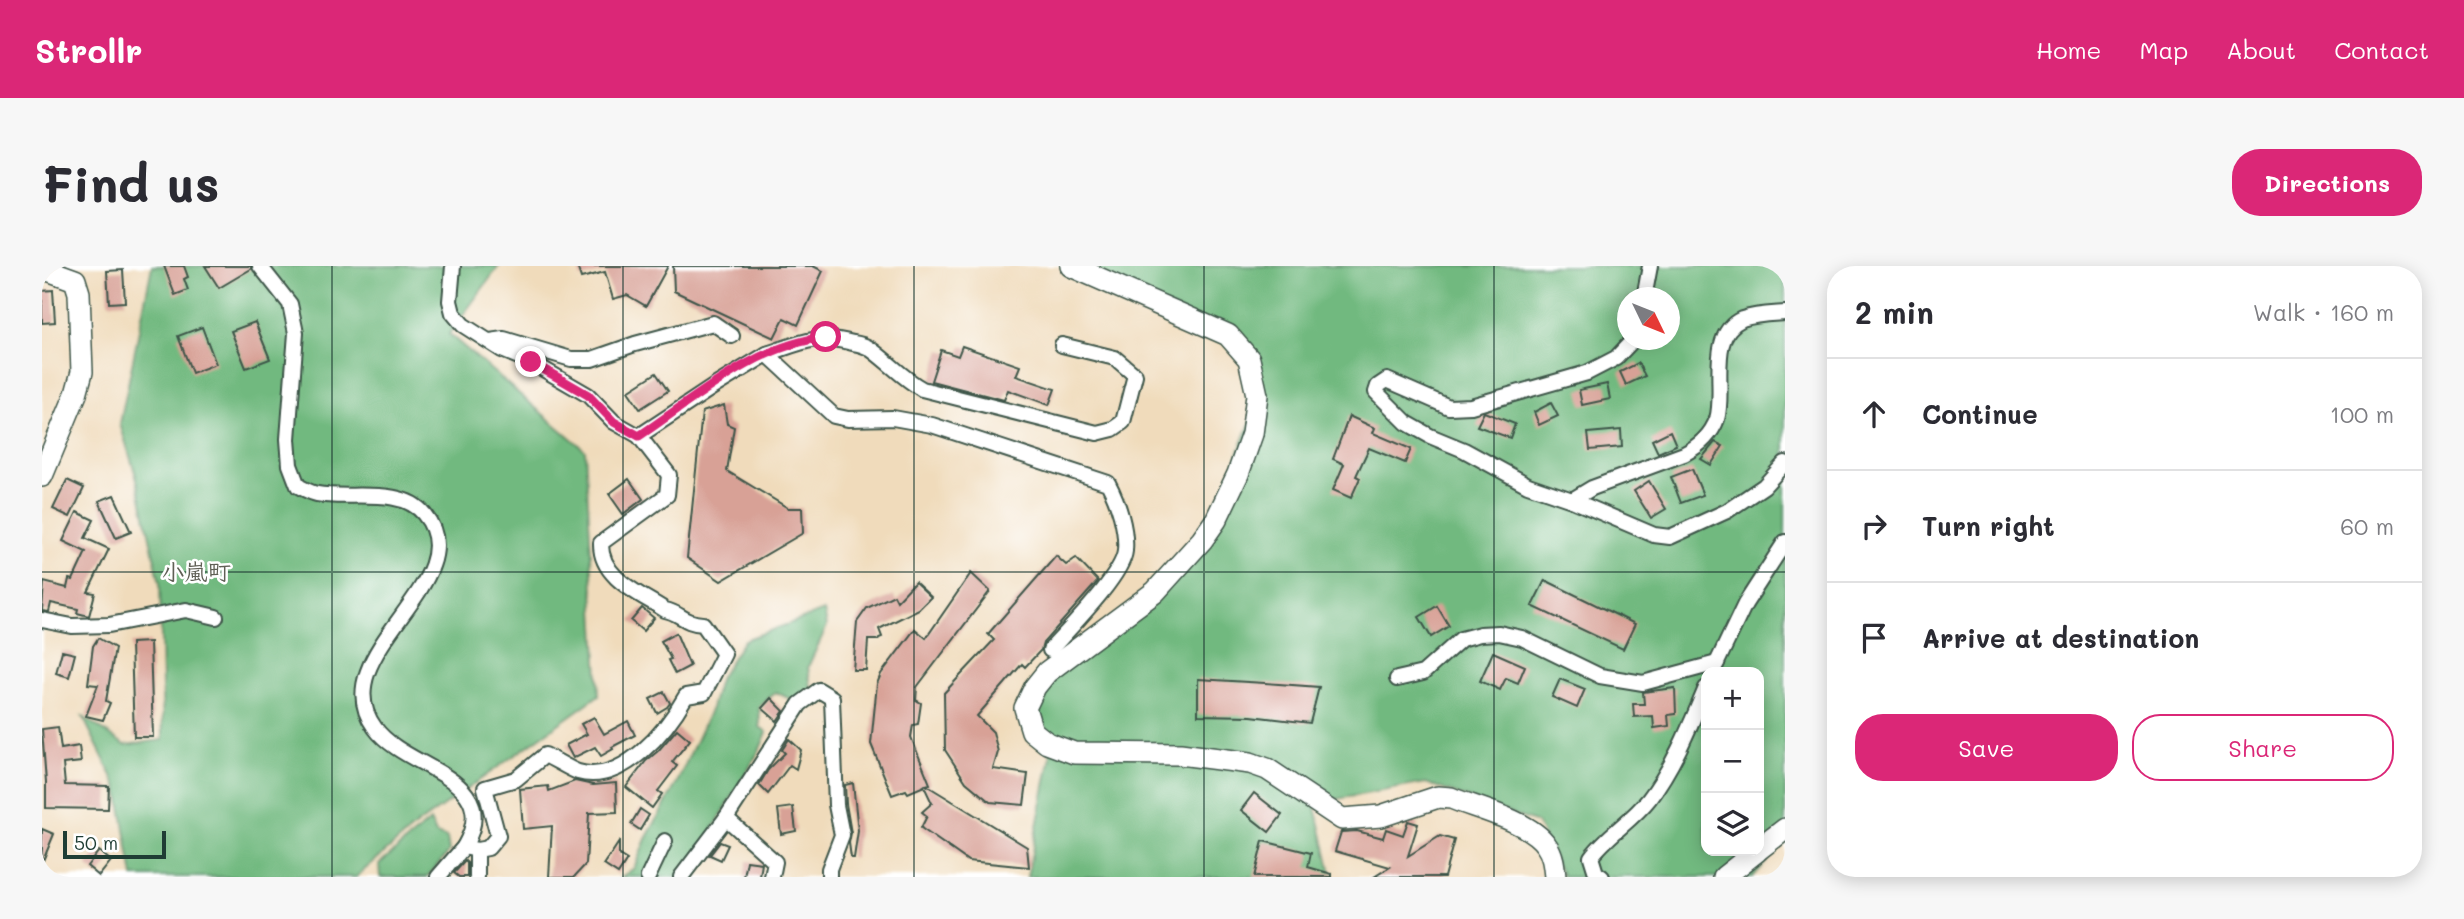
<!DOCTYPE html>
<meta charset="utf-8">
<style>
body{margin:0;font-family:Mali,"Klee One",sans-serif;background:#f7f7f7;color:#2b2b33}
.controls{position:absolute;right:21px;bottom:21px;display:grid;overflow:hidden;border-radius:14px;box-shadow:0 4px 18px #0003}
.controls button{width:63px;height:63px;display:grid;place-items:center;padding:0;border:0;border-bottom:2px solid #e1e1e2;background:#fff;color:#2b2b33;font:35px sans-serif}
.compass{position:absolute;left:1575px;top:21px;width:63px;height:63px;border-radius:50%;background:#fff;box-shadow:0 4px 18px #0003;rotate:133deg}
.scale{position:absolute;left:21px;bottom:18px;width:103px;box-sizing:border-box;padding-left:7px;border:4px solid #1f3d34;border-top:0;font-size:19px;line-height:24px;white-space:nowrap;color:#1f3d34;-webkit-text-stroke:5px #fff;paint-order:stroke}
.stop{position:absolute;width:21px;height:21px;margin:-16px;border:5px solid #db2777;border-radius:50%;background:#fff}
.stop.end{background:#db2777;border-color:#fff;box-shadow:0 2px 7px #0008}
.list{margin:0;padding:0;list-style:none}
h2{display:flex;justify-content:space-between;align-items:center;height:91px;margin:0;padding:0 28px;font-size:30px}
h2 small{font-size:23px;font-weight:400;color:#7c7c81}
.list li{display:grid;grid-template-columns:46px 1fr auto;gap:21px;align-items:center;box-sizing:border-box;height:112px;padding:0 28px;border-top:2px solid #e1e1e2}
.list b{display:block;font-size:26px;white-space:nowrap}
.list em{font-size:23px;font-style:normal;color:#7c7c81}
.actions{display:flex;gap:14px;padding:21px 28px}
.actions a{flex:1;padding:16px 0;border:2px solid #db2777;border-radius:28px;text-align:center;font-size:24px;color:#db2777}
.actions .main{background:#db2777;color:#fff}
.icon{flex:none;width:38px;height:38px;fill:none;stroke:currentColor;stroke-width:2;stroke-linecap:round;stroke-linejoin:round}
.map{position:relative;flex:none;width:1743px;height:611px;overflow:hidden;border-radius:28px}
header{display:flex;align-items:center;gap:42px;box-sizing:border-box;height:98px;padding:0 35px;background:#db2777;color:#fff}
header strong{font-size:33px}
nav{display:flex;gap:38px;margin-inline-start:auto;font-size:24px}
.intro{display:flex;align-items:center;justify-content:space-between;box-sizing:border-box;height:168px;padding:0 42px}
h1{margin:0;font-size:49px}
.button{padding:18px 32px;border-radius:28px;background:#db2777;color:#fff;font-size:24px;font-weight:700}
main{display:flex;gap:42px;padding:0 42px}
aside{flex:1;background:#fff;border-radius:28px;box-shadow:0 4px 18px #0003}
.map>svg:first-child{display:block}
.forest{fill:#71b97f;stroke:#487b5a;stroke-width:2;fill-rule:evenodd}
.building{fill:#d8a196}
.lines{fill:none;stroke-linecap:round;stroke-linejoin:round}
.street-casing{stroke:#3e5548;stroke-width:18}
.secondary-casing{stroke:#3e5548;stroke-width:24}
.street{stroke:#fff;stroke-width:14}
.secondary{stroke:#fff;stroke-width:21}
.route{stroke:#db2777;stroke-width:9}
.grid{fill:none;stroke:#1f3d34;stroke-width:2;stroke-opacity:0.55}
.labels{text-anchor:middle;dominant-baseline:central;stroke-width:5;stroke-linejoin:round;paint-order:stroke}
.quarter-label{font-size:23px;font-weight:bold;fill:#606056;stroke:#fff}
</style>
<header>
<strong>Strollr</strong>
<nav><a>Home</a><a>Map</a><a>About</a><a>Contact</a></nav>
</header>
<div class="intro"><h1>Find us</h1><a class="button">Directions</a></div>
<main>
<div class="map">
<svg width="1743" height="611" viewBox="0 0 1743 611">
<rect width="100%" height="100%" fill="#fff"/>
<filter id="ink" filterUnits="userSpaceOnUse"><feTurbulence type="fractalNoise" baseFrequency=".0143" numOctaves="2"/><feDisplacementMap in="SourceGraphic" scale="14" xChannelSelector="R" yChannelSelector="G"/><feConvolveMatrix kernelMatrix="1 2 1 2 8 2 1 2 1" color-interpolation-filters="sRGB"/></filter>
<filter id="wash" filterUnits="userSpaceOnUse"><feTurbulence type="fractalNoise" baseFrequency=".00686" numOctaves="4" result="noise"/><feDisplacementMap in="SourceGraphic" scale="28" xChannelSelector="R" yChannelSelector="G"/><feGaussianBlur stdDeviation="1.57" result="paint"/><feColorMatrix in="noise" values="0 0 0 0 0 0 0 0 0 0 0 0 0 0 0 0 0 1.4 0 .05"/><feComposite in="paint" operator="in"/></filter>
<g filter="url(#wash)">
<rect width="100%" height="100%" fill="#f0dbbb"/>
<g class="forest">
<path d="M110,0H457L407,68L543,184L557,429L376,558L314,611H91L76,522L41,451L83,479L121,474L118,317L95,213L78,158Z"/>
<path d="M1033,0H1743V575L1710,611H1521L1495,557L1384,517L1273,537L1290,611H985L1009,490L991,448L998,423L1155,293L1218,132L1201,73ZM1586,32H1628V74H1586ZM1664,406H1717V585H1664Z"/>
<path d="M782,345L785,360L766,401L769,422L758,438L734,426L717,441L718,461L725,466L717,485L643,611H580L592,602L604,573L634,519L669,442L678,411L702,374Z"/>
<path d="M388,555L394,568L405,572L407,586L385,611H338L337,598Z"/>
</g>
<g id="blocks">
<g class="building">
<path d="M122,0H142L146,11L142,13L146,24L133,29Z"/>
<path d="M163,0H209V3L177,22Z"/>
<path d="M535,0H626L604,40L585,29L571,33L563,6L539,12Z"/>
<path d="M631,0H771L781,5L756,59L742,52L732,72L632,25Z"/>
<path d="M81,4L83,36L67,37L65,5Z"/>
<path d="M11,24L13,56L0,57V25Z"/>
<path d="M213,56L228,93L204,102L189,65Z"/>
<path d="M160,61L174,98L150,107L136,70Z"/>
<path d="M920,80L978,100L974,110L1013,123L1007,139L966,124L962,134L889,115L899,84L916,90Z"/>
<path d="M1596,97L1603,110L1584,119L1578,106Z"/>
<path d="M614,107L626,125L598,143L586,125Z"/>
<path d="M1565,118L1568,133L1540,139L1537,124Z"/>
<path d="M1509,137L1516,150L1497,159L1492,146Z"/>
<path d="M682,139L685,158L692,161L685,205L746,242H760L761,267L679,315L645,292L660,146Z"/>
<path d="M1442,146L1473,158L1468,172L1435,160Z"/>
<path d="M1307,150L1333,162L1331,167L1369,183L1363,197L1327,182L1314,210L1318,212L1309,232L1291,224L1302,198L1291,193Z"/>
<path d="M1579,164L1580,181L1548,184L1546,167Z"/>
<path d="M1628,165L1634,179L1616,187L1610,174Z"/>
<path d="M1673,176L1681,180L1669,199L1659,193Z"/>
<path d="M1650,203L1661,229L1639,237L1629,211Z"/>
<path d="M587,213L601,233L581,248L567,228Z"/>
<path d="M25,214L42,222L28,251L11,243Z"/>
<path d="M1607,215L1624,243L1609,252L1592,225Z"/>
<path d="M72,229L89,266L74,272L57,235Z"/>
<path d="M35,246L52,254L43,272L67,283L46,326L53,327L47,350L35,347L36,343L9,337L7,346L0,345L2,316L25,322L27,313L31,314L44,286L21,275Z"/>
<path d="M1014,290L1024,299L1034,292L1056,315L1001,377L999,384L983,401L980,398L935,450L951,466L956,486L951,503L986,508L982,539L948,536L924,516L903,484L902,427L952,374L946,368Z"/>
<path d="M929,307L948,325L875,421L874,434L879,437L876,458L871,459L869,471L888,518L884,519L985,581L987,601L926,595L879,562L885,550L880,546L890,537L882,520L866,527L864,524L850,529L829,478L835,418L839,408L873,363L884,372Z"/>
<path d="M1503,314L1593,358L1581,383L1490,340Z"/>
<path d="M873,316L889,331L877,343L837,363L840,371L837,372L836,374H826L824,404H811L815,356L825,342L852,329L855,335Z"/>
<path d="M1395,340L1407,360L1389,371L1377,351Z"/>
<path d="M600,342L612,352L601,365L589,355Z"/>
<path d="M634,367L648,400L633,408L626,394L629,393L619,375Z"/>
<path d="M56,372L73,382L64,435L68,437L61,454L44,450L56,419L46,418L51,380Z"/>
<path d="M108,376L111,471H92L89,377Z"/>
<path d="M20,385L33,388L27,411L14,407Z"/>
<path d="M1451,386L1483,400L1476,417L1464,412L1458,424L1438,415Z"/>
<path d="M1156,413L1223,417L1277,421L1268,457L1209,450L1156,449Z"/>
<path d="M1518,413L1543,423L1535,442L1510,431Z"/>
<path d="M1633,422L1634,448L1626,449L1627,460L1612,462L1611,450L1592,451L1591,438H1602L1601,426Z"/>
<path d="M622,426L628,437L625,441L615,447L608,433Z"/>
<path d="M729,432L742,445L735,455L720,442Z"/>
<path d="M552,451L562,468L586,455L593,469L570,481L571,483L559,490L553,481L531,492L524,479L545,468L539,458Z"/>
<path d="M16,461L19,483L37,480L39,496L21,498L23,519L67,520L66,543L4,542V516L0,463Z"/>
<path d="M635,463L648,474L630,496L635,500L616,525L620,528L610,542L584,521L604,495L616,485Z"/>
<path d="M747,473L759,484L754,503L748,499L726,528L717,519L726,504L743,487L740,484Z"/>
<path d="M533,515L551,519L574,517L575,546L547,547L544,598L532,611H507L510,560L481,563L478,523L506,520L507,525Z"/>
<path d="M811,517L816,565L812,592H809L807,577L809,567L804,538L803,519Z"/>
<path d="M1212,527L1240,549L1227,566L1199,544Z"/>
<path d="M751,541L754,565L739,568L736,543Z"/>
<path d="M598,543L607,549L598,564L589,558Z"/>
<path d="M1366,555L1376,558L1366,590L1398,570L1412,574L1402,611H1332L1348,601L1293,585L1299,566L1315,565L1341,572L1344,563L1361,569Z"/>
<path d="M0,563L12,568L0,597Z"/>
<path d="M1221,575L1269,587L1266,601L1290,608V611H1212Z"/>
<path d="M577,576V589L585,594L576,608L562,599Z"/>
<path d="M678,576L686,579L679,594L668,589Z"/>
<path d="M57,585L69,595L57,610L45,600Z"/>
<path d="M423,595L425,597V611H417L412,607Z"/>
<path d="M705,595L720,597L718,611H702Z"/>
</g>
</g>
</g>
<g filter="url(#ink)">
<use href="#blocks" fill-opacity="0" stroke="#3e5548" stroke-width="2"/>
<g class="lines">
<defs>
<g id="street">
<path d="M218,0L248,38L254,67L246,173L248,199L256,220C262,223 269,227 275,228C307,234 360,220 382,248C438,315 278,388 333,462C364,505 463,510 422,581"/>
<path d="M1602,32L1608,0"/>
<path d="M1591,74L1574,92L1545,107L1429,140L1407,141L1345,114L1336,120L1334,126L1365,157L1388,170L1422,184L1486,219L1530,234L1612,269L1628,271L1685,245L1722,220L1743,197"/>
<path d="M448,75L462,73L529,93H550L593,78L671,57L690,70"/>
<path d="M725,88C758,77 775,67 811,77C817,78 822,79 827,82C846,95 860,112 880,123L1055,167L1071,163L1081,156L1093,109L1073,92L1020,79"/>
<path d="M597,170L671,121L725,88L792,150L806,153L851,152L890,159L1066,217C1076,236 1085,263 1083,285C1081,309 1026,364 1008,384"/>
<path d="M1530,234L1550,222L1642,188C1657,180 1669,170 1675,153C1684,125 1664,69 1700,53C1714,48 1729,48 1743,47"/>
<path d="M0,354L30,360L67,359L144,344L174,351"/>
<path d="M1672,403L1703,338L1743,276"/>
<path d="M1355,413L1381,407L1419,373L1438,368L1457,367L1480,372L1558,410L1601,417L1675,397"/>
<path d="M435,584V611"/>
<path d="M396,611L422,581L435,584L446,582L456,570L443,522L474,513L503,489C512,493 529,504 536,506C581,519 625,464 644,430L662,427L682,388L661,358C641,357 639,347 623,344C597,327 558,312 559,277L625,229L627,209L597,170L572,156L546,129L489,96L460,84L421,59L411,47L408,35L411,0"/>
<path d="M606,611L623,575"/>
<path d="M639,611L684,552"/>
<path d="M730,611L733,596L684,552L758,438L777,424L790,432L794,539L800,569L787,603V611"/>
<path d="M1560,611L1554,607L1549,591C1565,569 1590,555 1607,533C1632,500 1648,460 1664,422"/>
</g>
<g id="secondary">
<path d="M1029,0L1186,69L1207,93L1215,129L1210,168L1196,208L1174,254L1160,274L1113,326L1005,406L993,421L983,442L990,465L1005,477L1032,487L1138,488L1208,497L1225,503L1300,553L1339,550L1396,531L1409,532C1436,543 1488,555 1504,579C1511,588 1512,600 1513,611"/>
<path d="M0,2L33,14L37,27L40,106L34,128L0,210"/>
<path d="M1717,583L1743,563"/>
<path d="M1682,611L1715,585"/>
</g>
</defs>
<use href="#street" class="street-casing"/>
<use href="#secondary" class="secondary-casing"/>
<use href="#street" class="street"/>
<use href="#secondary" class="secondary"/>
</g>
</g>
<g class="lines" filter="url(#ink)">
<path class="route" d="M489,96L546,129L572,156L597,170C654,132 713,79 784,71"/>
</g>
<path class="grid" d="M290,0V611M581,0V611M872,0V611M1162,0V611M1452,0V611M0,306H1743"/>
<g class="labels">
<g class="quarter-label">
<text x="154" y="305">小嵐町</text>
</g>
</g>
</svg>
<div class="controls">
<button>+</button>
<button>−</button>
<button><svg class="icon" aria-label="layers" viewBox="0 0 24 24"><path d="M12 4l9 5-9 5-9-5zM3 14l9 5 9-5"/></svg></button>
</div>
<svg class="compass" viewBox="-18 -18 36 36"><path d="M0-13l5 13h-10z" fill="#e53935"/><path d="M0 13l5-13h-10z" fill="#7c7c81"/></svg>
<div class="scale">50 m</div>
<div class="stop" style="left:784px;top:71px"></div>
<div class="stop end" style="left:489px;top:96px"></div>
</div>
<aside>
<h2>2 min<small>Walk · 160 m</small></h2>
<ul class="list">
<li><svg class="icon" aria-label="ahead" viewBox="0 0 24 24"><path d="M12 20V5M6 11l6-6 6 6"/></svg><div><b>Continue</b></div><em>100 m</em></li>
<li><svg class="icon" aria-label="right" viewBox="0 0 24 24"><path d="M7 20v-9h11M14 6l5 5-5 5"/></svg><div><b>Turn right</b></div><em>60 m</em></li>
<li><svg class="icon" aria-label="arrive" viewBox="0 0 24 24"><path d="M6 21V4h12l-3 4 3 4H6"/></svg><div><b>Arrive at destination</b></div></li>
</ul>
<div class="actions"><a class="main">Save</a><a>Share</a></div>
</aside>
</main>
